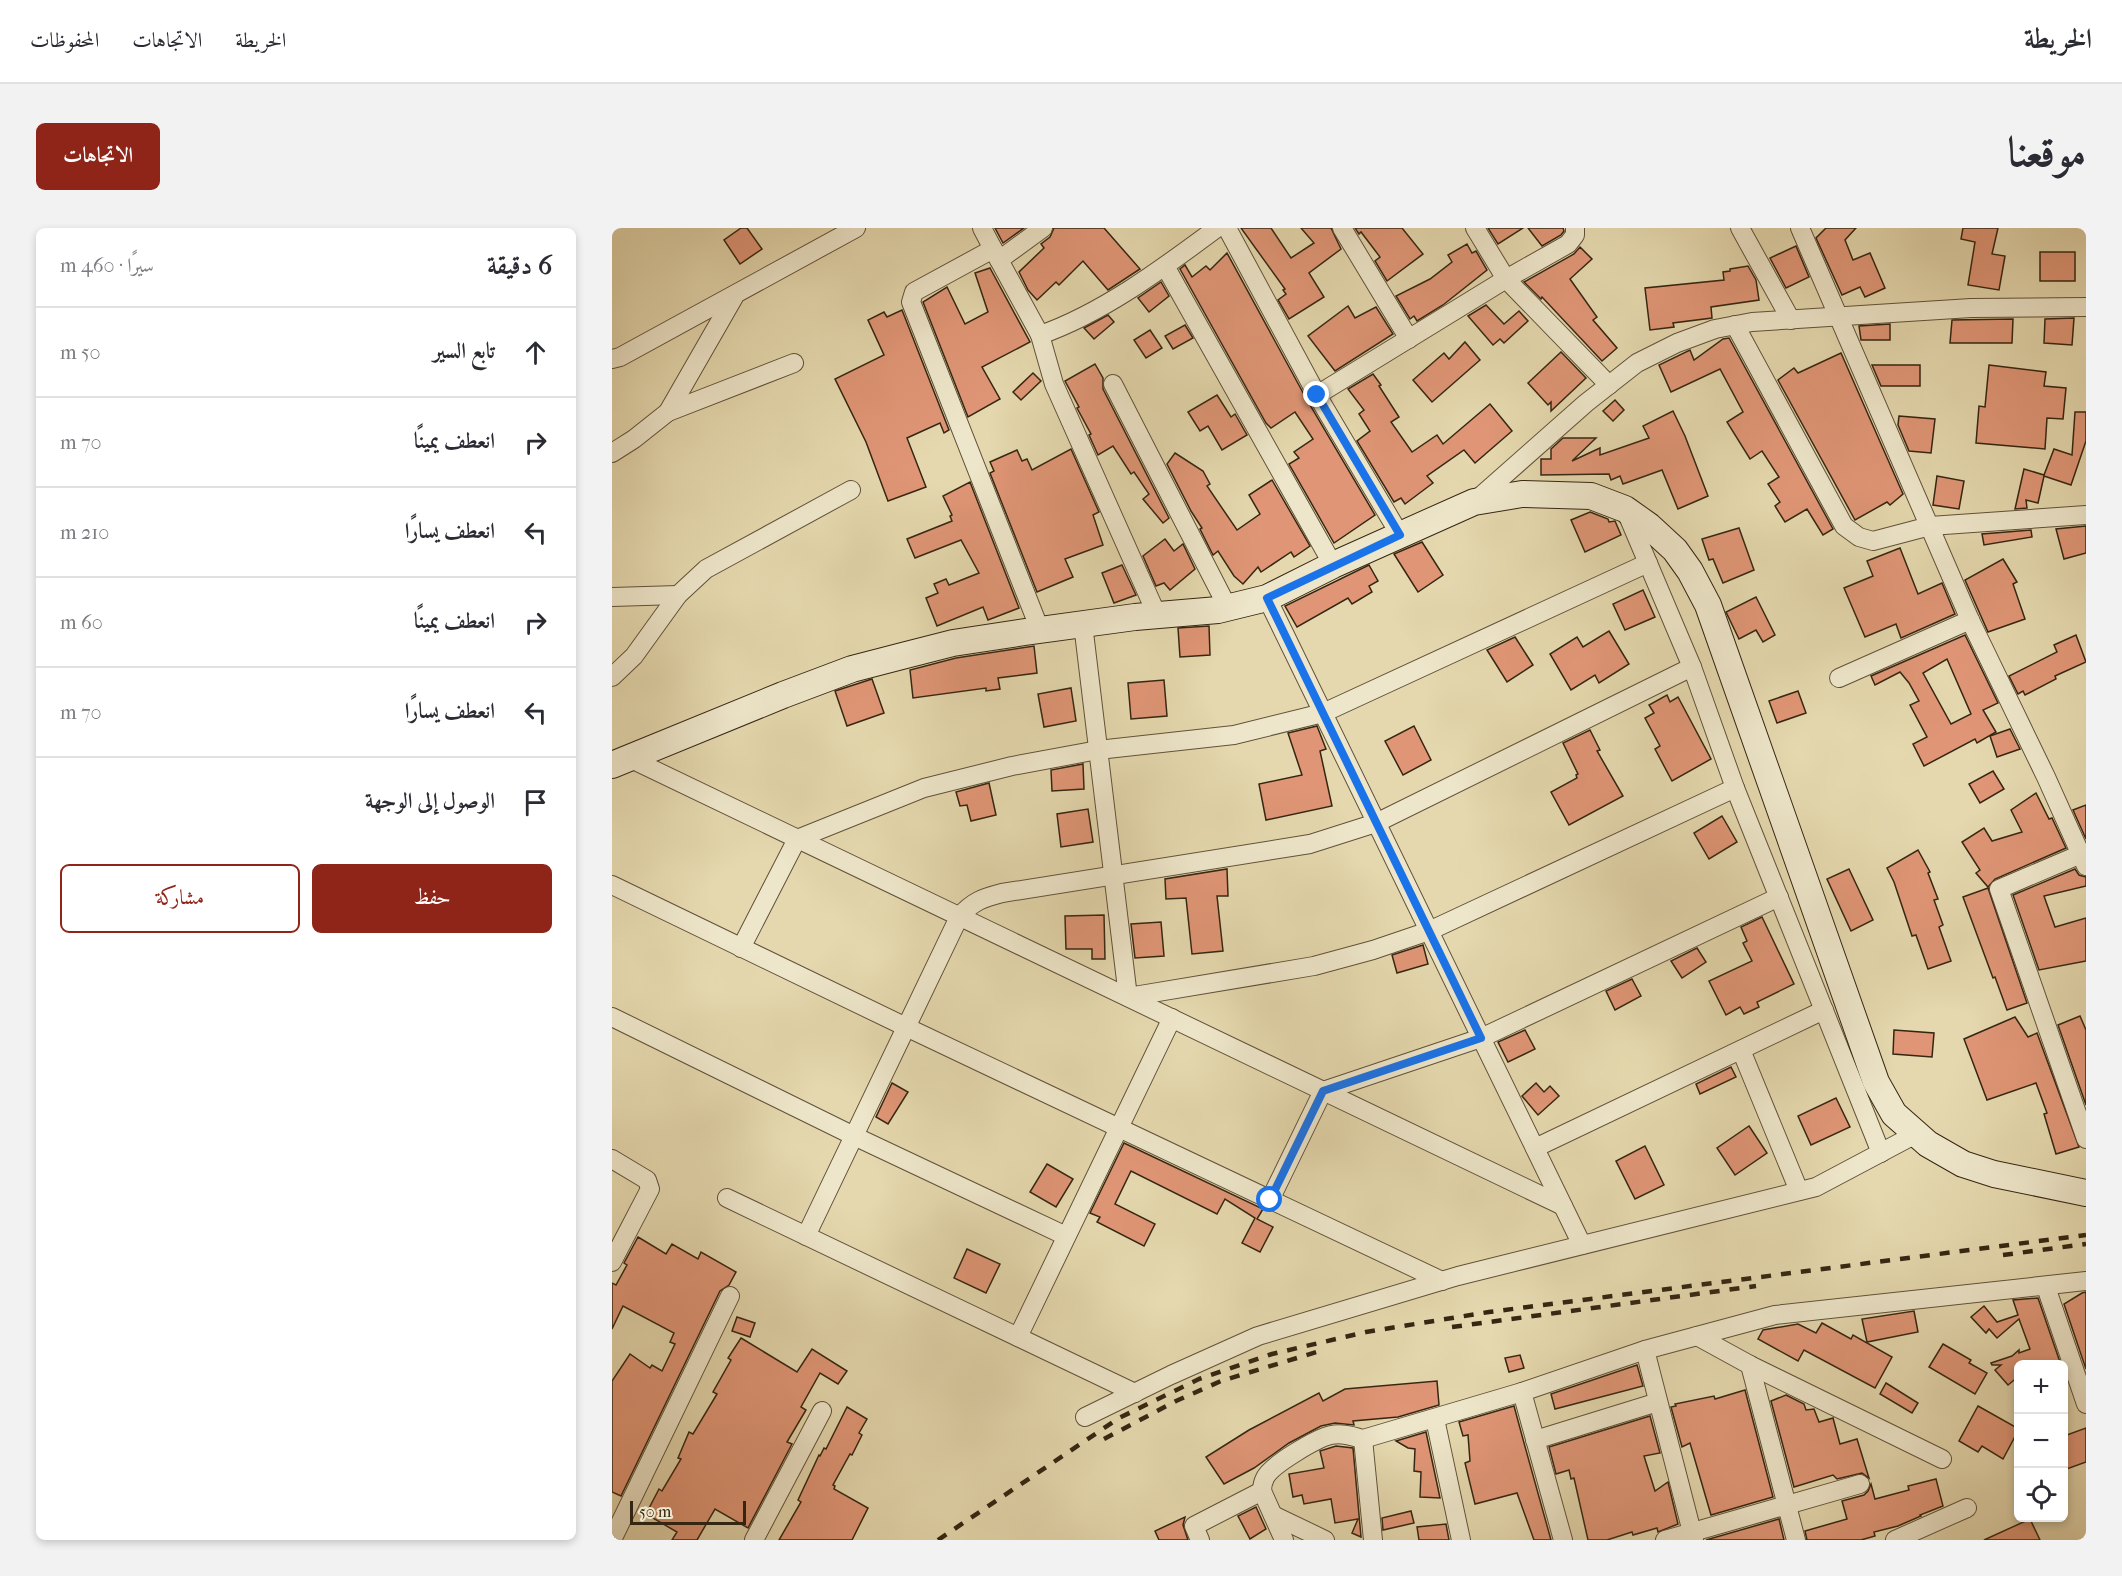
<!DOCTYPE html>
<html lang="ar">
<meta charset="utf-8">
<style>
body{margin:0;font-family:"IM FELL French Canon",Amiri,serif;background:#f2f2f3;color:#2b2b33;direction:rtl}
.controls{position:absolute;right:18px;bottom:18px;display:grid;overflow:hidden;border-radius:9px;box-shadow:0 3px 9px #0003}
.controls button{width:54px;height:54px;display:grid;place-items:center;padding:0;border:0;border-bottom:2px solid #e1e1e2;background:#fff;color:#2b2b33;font:30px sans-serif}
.scale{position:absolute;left:18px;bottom:15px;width:116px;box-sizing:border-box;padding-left:6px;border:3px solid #352612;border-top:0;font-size:16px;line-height:21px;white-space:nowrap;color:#352612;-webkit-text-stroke:4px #eee6ca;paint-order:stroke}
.stop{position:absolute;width:18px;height:18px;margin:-14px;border:4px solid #1a73e8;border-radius:50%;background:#fff}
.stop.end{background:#1a73e8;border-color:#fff;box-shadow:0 2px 6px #0008}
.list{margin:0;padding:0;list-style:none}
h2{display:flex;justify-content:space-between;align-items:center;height:78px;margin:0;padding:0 24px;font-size:26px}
h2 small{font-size:20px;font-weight:400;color:#7c7c81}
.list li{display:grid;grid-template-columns:39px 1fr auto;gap:18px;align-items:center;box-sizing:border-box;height:90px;padding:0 24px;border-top:2px solid #e1e1e2}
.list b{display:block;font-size:22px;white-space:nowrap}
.list em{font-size:20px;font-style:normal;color:#7c7c81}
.actions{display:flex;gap:12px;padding:18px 24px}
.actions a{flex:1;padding:14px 0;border:2px solid #8f2418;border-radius:9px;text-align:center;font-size:21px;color:#8f2418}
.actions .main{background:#8f2418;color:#fff}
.icon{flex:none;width:33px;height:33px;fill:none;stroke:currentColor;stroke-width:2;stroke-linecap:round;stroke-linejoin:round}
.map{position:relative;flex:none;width:1474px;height:1312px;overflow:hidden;direction:ltr;border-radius:9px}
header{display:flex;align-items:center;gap:36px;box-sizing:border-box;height:84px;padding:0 30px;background:#fff;border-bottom:2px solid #e1e1e2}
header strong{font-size:28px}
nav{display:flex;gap:33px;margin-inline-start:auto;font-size:21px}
.intro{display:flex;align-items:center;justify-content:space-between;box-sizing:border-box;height:144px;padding:0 36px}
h1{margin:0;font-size:42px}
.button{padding:15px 27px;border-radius:9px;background:#8f2418;color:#fff;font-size:21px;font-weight:700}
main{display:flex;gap:36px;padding:0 36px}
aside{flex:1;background:#fff;border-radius:9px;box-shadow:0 3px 9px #0003}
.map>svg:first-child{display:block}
.building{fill:#e09676;stroke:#352612;stroke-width:1.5;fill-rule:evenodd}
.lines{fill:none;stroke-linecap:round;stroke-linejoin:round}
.street-casing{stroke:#615239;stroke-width:20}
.secondary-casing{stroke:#352612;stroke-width:28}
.street{stroke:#eee6ca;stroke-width:18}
.secondary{stroke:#eee6ca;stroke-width:26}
.rail{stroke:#352612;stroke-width:4.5;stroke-dasharray:10 10;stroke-linecap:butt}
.route{stroke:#1a73e8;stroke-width:8}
</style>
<header>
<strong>الخريطة</strong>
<nav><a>الخريطة</a><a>الاتجاهات</a><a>المحفوظات</a></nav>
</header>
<div class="intro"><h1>موقعنا</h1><a class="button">الاتجاهات</a></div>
<main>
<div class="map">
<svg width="1474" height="1312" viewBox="0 0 1474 1312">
<rect width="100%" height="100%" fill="#e5d8ae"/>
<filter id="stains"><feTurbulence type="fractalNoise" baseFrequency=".00333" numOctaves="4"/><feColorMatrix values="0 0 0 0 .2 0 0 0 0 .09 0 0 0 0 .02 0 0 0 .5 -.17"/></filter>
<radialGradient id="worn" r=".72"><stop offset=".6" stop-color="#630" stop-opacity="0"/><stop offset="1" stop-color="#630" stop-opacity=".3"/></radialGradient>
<g class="building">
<path d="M129,0H135L150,21L128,36L112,12Z"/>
<path d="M383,0H412L391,15Z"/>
<path d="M442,0H492L528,41L496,62L471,33L447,57L444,54L425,72L416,62L407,44L432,20L429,16L438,9Z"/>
<path d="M629,0H659L679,30L702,15L689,0H719L729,21L697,45L712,69L677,91L666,72L674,66L671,62L673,61Z"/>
<path d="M743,0H790L811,26L775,53L763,33L768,29L749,4L747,6Z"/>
<path d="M876,0H911L886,16Z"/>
<path d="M916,0H951L952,3L949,7L930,18Z"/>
<path d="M1214,0H1244L1233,12L1241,32L1258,25L1273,60L1253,69L1248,59L1230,67L1204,10Z"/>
<path d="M1351,0H1386L1380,26L1393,28L1387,62L1356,57L1363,14L1349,11Z"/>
<path d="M855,16L860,25L864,23L875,42L831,77L805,93L802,88L798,91L784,68L818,51L840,34L836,27Z"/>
<path d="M1184,18L1197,49L1174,60L1158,30Z"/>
<path d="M968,19L980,31L958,51L985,89L981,92L1005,120L990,133L930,69L929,71L912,54L962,26Z"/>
<rect x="1428" y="24" width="35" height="29"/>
<path d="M615,25L695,172L763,287L722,315L677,236L687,230L682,224L701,211L683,184L659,200L654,195L568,41L573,37L580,49L594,38L598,42Z"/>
<path d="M1136,38L1144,52L1147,72L1099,79L1100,90L1061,95L1062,99L1038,102L1033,60L1112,52L1111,44L1118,43V41Z"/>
<path d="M378,40L418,114L370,139L388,171L356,189L311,74L335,59L353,96L376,84L363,45Z"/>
<path d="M549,54L557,68L537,84L526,70Z"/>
<path d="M874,77L892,96L907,83L916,93L892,115L888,111L881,117L856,88Z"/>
<path d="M736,78L743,90L764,79L781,106L723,143L696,108Z"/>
<path d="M290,82L337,202L332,205L328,195L295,210L314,259L276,273L254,214L223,151L272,127L256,92L272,84L275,89Z"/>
<path d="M496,87L502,94L482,111L472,100Z"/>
<path d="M1462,90L1460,117L1432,115L1433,91Z"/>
<path d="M1401,91L1400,115H1338L1340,92Z"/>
<path d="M1278,96V112H1249L1247,98Z"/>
<path d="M573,97L581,110L561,121L553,108Z"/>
<path d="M538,102L550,120L534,130L522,112Z"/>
<path d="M1117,110L1221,301L1211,307L1195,281L1173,294L1163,278L1168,274L1156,256L1167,249L1150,223L1138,231L1115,194L1131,184L1108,141L1059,164L1047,137L1078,122L1082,132L1111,111Z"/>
<path d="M853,114L868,132L820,174L801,152L832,125L837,131Z"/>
<path d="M949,124L974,150L939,183V174L936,177L916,155Z"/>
<path d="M1229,125L1291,266L1278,277L1275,274L1243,292L1166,152L1182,140L1186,145Z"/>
<path d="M483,136L491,150V161L557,290L551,295L531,271L537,266L522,244L519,246L501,218L486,227L477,207L479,206L465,180L467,179L453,153Z"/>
<path d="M1260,137H1308V158H1269Z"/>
<path d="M1377,137L1434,144L1432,158L1454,160L1451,191L1435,190L1433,221L1364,215L1367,178L1373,179Z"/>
<path d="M421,145L429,153L409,172L401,164Z"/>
<path d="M761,146L769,157L767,158L787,189L779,194L800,224L825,207L831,216L878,176L900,203L863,235L852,222L815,248L821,255L793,276L789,270L782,274L745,213L758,203L747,186L752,182L736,161Z"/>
<path d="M605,167L619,189L623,186L635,207L610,222L596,198L588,203L576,184Z"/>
<path d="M1003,172L1012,182L1001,193L991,183Z"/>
<path d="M1061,183L1073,208L1096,268L1066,281L1050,242L1011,256L1008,248L999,252L997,246L929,247V231H939V221L951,210H984L960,233L988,220V227L1037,210L1031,198Z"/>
<path d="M1463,184H1474V213L1459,257L1432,248L1426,275L1414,272L1415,280L1403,281L1412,241L1432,247L1442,221L1460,227Z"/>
<path d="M1287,188L1323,191L1319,225L1297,223L1286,197Z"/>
<path d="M459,221L487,284L481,287L491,317L453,331L461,349L425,364L378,245L382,243L378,234L405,222L410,233L415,231L420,242Z"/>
<path d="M563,225L591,243L598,256L595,258L625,302L648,286L637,267L660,252L698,318L682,329L679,324L649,344L646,339L631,356L622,348L606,323L601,327L588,301L590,300L579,283L555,236Z"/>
<path d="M1325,248L1352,253L1347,281L1321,277Z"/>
<path d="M358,254L407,380L376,392L371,379L325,398L314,370L326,365L322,356L334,351L337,357L367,345L349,312L303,330L295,311L340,293L338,288L340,287L331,268Z"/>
<path d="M978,284L996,291L997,294L1003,293L1009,307L973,324L959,292Z"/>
<path d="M1474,298V325L1452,331L1444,301Z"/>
<path d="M1127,300L1142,342L1111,355L1101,331L1097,332L1090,311Z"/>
<path d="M1419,302L1420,309L1372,317L1370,306Z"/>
<path d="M553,311L562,323L571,316L583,341L558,362L552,355L544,358L531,328Z"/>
<path d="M810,314L831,347L806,364L782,326Z"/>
<path d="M1288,320L1306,366L1330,355L1343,386L1289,410L1284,396L1253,409L1232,360L1261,348L1255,333Z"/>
<path d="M1391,331L1405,354L1401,356L1413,391L1376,404L1353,352Z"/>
<path d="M510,337L524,367L502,375L490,345Z"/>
<path d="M757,337L766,353L757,358L760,364L740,376L736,370L685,399L673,378Z"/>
<path d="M1031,362L1043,389L1013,402L1001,376Z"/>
<path d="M1144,369L1163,407L1151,414L1144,402L1127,411L1114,384Z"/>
<path d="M597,398L598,427L568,429L566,400Z"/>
<path d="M997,403L1017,436L987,455L983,447L959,462L938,426L965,409L971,419Z"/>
<path d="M1353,407L1386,475L1371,482L1384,504L1365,515L1363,511L1312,538L1301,516L1315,509L1298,477L1307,473L1297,455L1288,444L1263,457L1259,448ZM1335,431L1359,486L1339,496L1311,445Z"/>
<path d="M1464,407L1474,434L1443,448L1444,451L1413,467L1411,463L1406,466L1397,448L1445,424L1442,417Z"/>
<path d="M903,409L921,437L895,454L875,422Z"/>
<path d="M422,418L425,445L386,450L388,461L374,463V460L301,470L298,442L344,430Z"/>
<path d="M260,451L272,485L235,498L223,463Z"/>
<path d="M552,452L555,488L519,491L516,455Z"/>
<path d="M459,460L464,493L432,499L426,466Z"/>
<path d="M1186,463L1194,485L1165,495L1157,473Z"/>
<path d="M1055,467L1058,474L1066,469L1099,531L1060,553L1043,521L1048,518L1033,490L1042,485L1037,477Z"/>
<path d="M705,498L714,521L708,523L720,578L654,592L647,556L690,547L676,505Z"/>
<path d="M802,498L819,532L791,547L773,513Z"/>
<path d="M1398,501L1408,521L1385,529L1378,508Z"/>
<path d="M978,502L988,522L985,523L1011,568L957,597L939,564L965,550L964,547L966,546L951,515Z"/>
<path d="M471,536L472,561L440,563L439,542Z"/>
<path d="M1381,543L1392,561L1368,575L1357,556Z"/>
<path d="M377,555L384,587L359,593L355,577L348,578L344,564Z"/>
<path d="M1424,565L1437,591L1440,590L1454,620L1383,651L1376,659L1364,645L1368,642L1350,614L1372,600L1380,613L1410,604L1399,582Z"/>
<path d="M1474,577V611L1461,582Z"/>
<path d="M476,581L481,614L449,619L445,586Z"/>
<path d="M1110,588L1125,614L1097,631L1082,605Z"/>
<path d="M1306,622L1318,644L1316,645L1326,671L1322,672L1331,697L1327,699L1339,733L1316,741L1304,707L1300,708L1282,654L1275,640Z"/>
<path d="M615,641L616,668H605L611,723L580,726L574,670L554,671L553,651Z"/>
<path d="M1237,641L1261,692L1239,703L1215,651Z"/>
<path d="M1463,641L1467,647L1474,649V658L1432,668L1443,699L1474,690V733L1427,742L1401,667Z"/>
<path d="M1376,660L1415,775L1395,782L1383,749L1381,750L1351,669Z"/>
<path d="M492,687L493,731H480V721H454L453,688Z"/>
<path d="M1150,689L1182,756L1145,774L1147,779L1132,786L1128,779L1114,787L1097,753L1140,733L1131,715L1135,713L1129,699Z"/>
<path d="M549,694L552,728L523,730L519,696Z"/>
<path d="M811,717L816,736L785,745L780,727Z"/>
<path d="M1085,720L1094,734L1070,750L1059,733Z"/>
<path d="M1020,751L1029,768L1003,782L994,763Z"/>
<path d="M1468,788L1474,802V877L1446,797Z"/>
<path d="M1403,789L1416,809L1425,805L1467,919L1444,926L1432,886L1435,885L1424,855L1375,872L1352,811Z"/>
<path d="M913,802L923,821L896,834L886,814Z"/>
<path d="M1282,802L1322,805L1320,829L1281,826Z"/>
<path d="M1119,839L1124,849L1088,866L1084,856Z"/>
<path d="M280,855L296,864L276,896L264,889Z"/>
<path d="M924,855L932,864L938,858L947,868L926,887L910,868Z"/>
<path d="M1224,870L1238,899L1199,917L1186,888Z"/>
<path d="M1137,898L1155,925L1123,947L1105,920Z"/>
<path d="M512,915L651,981L645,991L661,999L648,1024L630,1015L643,990L613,971L605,986L519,943L503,976L543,996L532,1018L485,994L488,989L478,985Z"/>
<path d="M1033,918L1052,957L1023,971L1004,933Z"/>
<path d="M435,936L461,951L444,979L418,964Z"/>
<path d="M26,1009L54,1026L60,1016L86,1031L89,1024L124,1044L117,1057L108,1063L9,1268L0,1264V1153L18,1126L38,1140L40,1137L50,1143L63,1116L58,1114L62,1105L11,1078L0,1101V1055L4,1057L15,1037L12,1035Z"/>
<path d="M355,1021L388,1036L374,1065L342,1050Z"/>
<path d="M1474,1064V1141L1452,1076L1470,1065Z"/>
<path d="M1426,1070L1449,1137H1407V1148L1396,1157L1383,1142L1389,1137H1380L1379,1135L1400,1128L1407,1122V1125L1418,1121L1407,1091L1385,1110L1377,1101L1374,1105L1359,1089L1372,1078L1385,1094L1406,1087L1401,1072Z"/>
<path d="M1302,1083L1306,1104L1255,1114L1250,1091Z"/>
<path d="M125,1089L143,1095L138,1109L120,1103Z"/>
<path d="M1210,1095L1239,1111L1241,1107L1280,1129L1263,1160L1192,1122L1186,1133L1146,1111L1151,1102L1186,1096L1204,1105Z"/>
<path d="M129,1110L185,1144L200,1121L235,1143L226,1156L208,1145L189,1179L194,1182L175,1214L180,1216L136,1300L103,1281L85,1312H60L65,1304L34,1286L47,1261L50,1263L69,1231L66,1230L77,1204L81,1206L105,1166L101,1164L119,1132L116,1130Z"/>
<path d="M1331,1116L1359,1132L1357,1135L1375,1145L1363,1166L1317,1139Z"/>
<path d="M908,1127L912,1140L897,1144L893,1130Z"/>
<path d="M1025,1137L1031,1158L943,1181L939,1166Z"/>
<path d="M825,1153L827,1177L786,1189L741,1193L742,1197L723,1195L709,1198L677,1215L642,1240L612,1256L594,1229L637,1202L707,1165L711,1173L733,1161Z"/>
<path d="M1274,1155L1306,1175L1300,1185L1268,1166Z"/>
<path d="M1133,1162L1161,1269L1099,1287L1078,1215L1070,1219L1059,1179L1064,1178L1063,1176L1102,1168L1103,1171Z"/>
<path d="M1174,1167L1192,1176L1194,1182L1202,1181L1207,1194L1221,1190L1228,1216L1245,1211L1257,1250L1250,1245L1225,1251L1221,1247L1182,1259L1159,1173Z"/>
<path d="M902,1178L912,1215L939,1312H922L905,1265L863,1276L853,1235L858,1233L856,1207L851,1208L847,1194Z"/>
<path d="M1366,1178L1407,1201L1391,1231L1370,1218L1366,1224L1347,1213Z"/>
<path d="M235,1179L255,1191L247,1205L250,1207L240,1227L238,1226L221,1257L223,1258L222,1261L256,1280L240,1312H167L189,1274L186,1272L207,1227L208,1228L212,1220L214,1221Z"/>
<path d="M1038,1188L1048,1225L1032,1228L1043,1263L1056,1254L1066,1296L1046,1304L1045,1300L1021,1307L1020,1304L995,1312H976L962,1250L959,1251L957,1242L944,1246L937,1219Z"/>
<path d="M1474,1200V1234L1452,1242V1208Z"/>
<path d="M814,1204L828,1270L808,1269L809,1244L802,1243L803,1221L796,1220L784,1213Z"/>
<path d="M724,1218L741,1220L749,1309L740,1305L746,1291L723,1295L719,1271L692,1276L690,1267L681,1269L677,1246L712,1240L708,1223Z"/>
<path d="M1324,1251L1331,1278L1308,1287L1309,1288L1286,1298L1262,1304L1263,1308L1249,1312H1195L1193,1303L1235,1291L1230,1273L1252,1267L1256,1263L1259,1256L1263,1271L1297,1262L1296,1258Z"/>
<path d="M644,1279L654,1301L638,1311L626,1288Z"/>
<path d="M799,1283L802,1295L771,1302L770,1290Z"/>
<path d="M573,1289L571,1297L576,1312H547L543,1303Z"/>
<path d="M1167,1291L1172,1312H1094Z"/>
<path d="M1418,1291L1428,1312H1372Z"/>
<path d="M834,1296L837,1312H807L805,1299Z"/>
</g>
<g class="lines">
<defs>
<g id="street">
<path d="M370,0L381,21"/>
<path d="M615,0L705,167L788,307"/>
<path d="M730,0L797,111"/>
<path d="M863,0L894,51L956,16L963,7V0"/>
<path d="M1128,0L1179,92"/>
<path d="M1188,0L1358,392L1434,549L1474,638"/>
<path d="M387,32L431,0"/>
<path d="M553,38L721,337"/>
<path d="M1123,97L1232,298L1247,309L1261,313L1318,298L1474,287"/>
<path d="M428,107C491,85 551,40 605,0"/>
<path d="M0,131L8,129L244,0"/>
<path d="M501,156L616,380"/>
<path d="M705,167L894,51L997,157"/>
<path d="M56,184L182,135"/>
<path d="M0,225L22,211L56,184L122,69"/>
<path d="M862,274L974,175L1025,135L1065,115L1103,101L1140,94L1359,80L1474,79"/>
<path d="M1013,281L1080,439L1123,560L1269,925"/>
<path d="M0,369L66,367"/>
<path d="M655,370L970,1017"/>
<path d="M471,396L516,769L702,738L761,722L817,703L1123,560"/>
<path d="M428,402L299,74L302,64L381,21L428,107L442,156L545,387"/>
<path d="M0,449L22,428L66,367L94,341L239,262"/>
<path d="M1227,450L1358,392"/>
<path d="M17,530L951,978"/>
<path d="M1469,626L1387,661L1474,911"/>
<path d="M0,657L294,799L830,1053"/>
<path d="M129,720L185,611L312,560L400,538L486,522L622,507L711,485L1036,335"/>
<path d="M0,789L242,908L454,1008"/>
<path d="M1129,822L1187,963"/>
<path d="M923,920L1212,782"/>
<path d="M0,931L35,952L38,961L0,1034"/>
<path d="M115,970L523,1165"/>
<path d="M658,972L711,863L869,810L1167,669"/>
<path d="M194,1008L347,689C361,673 371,670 390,665L698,616L764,595L1080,439"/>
<path d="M1434,1059L1474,1176"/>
<path d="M1085,1108L1138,1137L1330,1231"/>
<path d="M406,1109L560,790"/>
<path d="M1033,1122L1082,1312"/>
<path d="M1138,1137L1184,1312"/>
<path d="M910,1164L951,1312"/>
<path d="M473,1189L559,1147L646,1108L846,1048L1204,959L1304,906"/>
<path d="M823,1191L849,1312"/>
<path d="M751,1211L761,1312"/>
<path d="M923,1212L1046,1174"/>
<path d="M650,1263C650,1259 651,1254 653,1250C659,1237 705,1210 719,1207C730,1205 740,1208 751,1211L910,1164L1033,1122L1163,1087L1474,1053"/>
<path d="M661,1287L713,1312"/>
<path d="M0,1312L118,1068"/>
<path d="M142,1312L210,1183"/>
<path d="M588,1312L582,1298L650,1263L672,1312"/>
<path d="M1053,1312L1248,1256"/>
<path d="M1283,1312L1355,1280"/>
</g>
<path id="secondary" d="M0,537L171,467L240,441L294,427L341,415L413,404L523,389L606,382L655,370L721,337L862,274L910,266L979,268L1013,281L1037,298L1063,322L1078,343L1096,377L1264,854L1282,886L1316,916L1351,936L1382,946L1474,965"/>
</defs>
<use href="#street" class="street-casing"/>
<use href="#secondary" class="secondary-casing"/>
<use href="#street" class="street"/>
<use href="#secondary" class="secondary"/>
<g class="rail">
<path d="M1391,1027L1474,1016"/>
<path d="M840,1099L1144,1058"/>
<path d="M492,1211L564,1173L609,1153L708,1123"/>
<path d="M326,1312L507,1190L587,1151L660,1126L754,1104L877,1084L1474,1007"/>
</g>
</g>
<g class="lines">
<path class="route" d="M658,972L711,863L869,810L655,370L788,307L705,167"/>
</g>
<rect width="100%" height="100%" filter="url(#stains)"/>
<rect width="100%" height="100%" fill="url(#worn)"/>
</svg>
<div class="controls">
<button>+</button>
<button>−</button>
<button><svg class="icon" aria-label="locate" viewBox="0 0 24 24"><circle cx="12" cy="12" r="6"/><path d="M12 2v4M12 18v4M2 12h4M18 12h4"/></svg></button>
</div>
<div class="scale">50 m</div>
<div class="stop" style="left:658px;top:972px"></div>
<div class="stop end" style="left:705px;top:167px"></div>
</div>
<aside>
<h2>6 دقيقة<small>سيرًا · 460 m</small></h2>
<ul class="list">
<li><svg class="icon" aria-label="ahead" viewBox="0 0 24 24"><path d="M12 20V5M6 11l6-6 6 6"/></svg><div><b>تابع السير</b></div><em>50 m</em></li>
<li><svg class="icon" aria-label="right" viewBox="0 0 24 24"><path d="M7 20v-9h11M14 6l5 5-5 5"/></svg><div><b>انعطف يمينًا</b></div><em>70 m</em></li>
<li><svg class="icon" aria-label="left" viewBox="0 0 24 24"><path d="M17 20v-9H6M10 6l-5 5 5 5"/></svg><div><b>انعطف يسارًا</b></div><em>210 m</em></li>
<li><svg class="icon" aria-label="right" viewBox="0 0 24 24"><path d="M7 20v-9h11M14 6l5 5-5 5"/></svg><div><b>انعطف يمينًا</b></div><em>60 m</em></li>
<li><svg class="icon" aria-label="left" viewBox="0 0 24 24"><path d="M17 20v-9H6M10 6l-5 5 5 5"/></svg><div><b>انعطف يسارًا</b></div><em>70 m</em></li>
<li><svg class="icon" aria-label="arrive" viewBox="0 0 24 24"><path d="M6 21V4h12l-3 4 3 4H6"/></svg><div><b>الوصول إلى الوجهة</b></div></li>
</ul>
<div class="actions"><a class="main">حفظ</a><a>مشاركة</a></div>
</aside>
</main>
